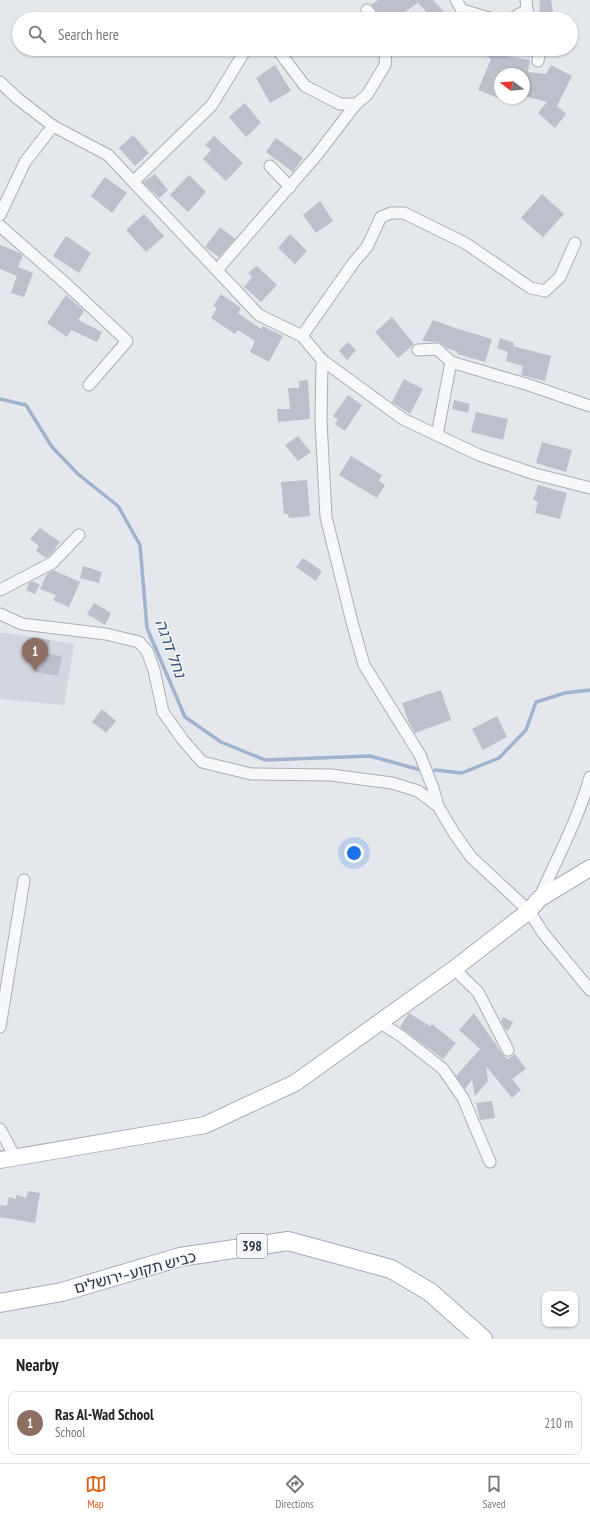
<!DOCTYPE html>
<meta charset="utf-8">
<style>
body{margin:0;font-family:"PT Sans Narrow","Noto Sans Hebrew",sans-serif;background:#f6f6f6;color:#222}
.controls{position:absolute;right:12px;bottom:12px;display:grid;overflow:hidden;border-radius:8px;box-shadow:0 1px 3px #0004}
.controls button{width:36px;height:36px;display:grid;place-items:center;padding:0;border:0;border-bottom:1px solid #e0e0e0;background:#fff;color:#222;font:20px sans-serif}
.compass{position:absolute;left:494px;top:68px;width:36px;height:36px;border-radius:50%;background:#fff;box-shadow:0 1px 3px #0004;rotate:286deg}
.you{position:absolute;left:354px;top:853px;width:14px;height:14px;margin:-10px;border:3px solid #fff;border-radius:50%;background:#1a73e8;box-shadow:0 0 0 6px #1a73e833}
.badge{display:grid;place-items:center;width:26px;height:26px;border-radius:50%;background:#ea580c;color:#fff;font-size:13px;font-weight:700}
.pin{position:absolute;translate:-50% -33px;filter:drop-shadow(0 1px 2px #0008)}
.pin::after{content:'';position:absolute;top:21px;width:14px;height:12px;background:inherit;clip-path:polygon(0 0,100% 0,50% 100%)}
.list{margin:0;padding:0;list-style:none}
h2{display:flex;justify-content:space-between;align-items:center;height:52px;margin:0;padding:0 16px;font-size:17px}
h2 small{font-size:13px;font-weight:400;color:#767676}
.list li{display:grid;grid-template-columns:26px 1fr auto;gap:12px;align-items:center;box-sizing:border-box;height:64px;margin:0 8px 8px;padding:0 8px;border:1px solid #e0e0e0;border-radius:8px}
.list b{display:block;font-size:15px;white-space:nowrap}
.list p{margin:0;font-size:13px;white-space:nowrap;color:#767676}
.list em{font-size:13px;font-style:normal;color:#767676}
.icon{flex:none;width:22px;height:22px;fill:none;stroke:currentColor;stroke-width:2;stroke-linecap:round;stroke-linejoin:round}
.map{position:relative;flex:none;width:590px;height:1339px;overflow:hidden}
.search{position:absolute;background:#fff;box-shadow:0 1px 3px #0004;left:12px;right:12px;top:12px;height:44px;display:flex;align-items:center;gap:10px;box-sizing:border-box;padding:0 14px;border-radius:22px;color:#767676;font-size:15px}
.sheet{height:124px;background:#fff}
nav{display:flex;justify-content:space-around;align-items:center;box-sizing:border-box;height:56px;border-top:1px solid #e0e0e0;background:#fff;font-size:11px;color:#767676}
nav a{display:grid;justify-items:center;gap:2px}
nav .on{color:#ea580c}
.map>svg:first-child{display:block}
.built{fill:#d2d6de}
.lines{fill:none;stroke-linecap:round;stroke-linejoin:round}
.stream{stroke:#9fb4cc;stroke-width:3.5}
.building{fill:#bbc0ca}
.street-casing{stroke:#a9aeb7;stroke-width:13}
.secondary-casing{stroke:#a9aeb7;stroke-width:18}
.primary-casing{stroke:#a3abb8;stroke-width:20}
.street{stroke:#f7f8fa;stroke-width:11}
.secondary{stroke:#fff;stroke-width:16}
.primary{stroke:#fff;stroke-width:18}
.labels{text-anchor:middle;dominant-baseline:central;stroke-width:3;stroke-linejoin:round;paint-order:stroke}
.shield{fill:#f4f6f9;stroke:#676e7b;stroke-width:1}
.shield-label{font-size:14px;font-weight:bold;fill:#2b3445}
.street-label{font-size:15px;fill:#2b3445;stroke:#f4f6f9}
.water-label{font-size:16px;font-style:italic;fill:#34527a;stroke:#f4f6f9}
</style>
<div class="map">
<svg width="590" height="1339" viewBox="0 0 590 1339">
<rect width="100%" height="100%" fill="#e4e7ec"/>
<path class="built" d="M0,633H6L74,644L64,705L0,699Z"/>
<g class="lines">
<g class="stream">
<path d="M0,399L26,405L52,447L78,474L118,506L140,545L147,628L185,717L221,742L265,760L370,756L421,770"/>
<path d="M435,770L462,773L499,758L526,730L536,702L565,693L590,690"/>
</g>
</g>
<g class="building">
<path d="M378,0H433L451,19H433L418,3L394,19H381L380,15L371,5Z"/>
<path d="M540,0H551L554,19H539Z"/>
<path d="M476,49H511L507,56L530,60L528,72L546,74L551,65L572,76L557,106L566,114L555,128L538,113L547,102L524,96V74H500V93L498,98L478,90L491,59Z"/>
<path d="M275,65L291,91L270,103L256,78Z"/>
<path d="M245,103L261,123L246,137L229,117Z"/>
<path d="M133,135L149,153L135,166L119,148Z"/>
<path d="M214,136L243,163L226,181L203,159L211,150L205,145Z"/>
<path d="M276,138L303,158L293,172L266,152Z"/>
<path d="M155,174L168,190L159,198L143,182Z"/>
<path d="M189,175L206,192L188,212L170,195Z"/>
<path d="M105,177L127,193L112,213L91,196Z"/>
<path d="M542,194L564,214L543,237L521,218Z"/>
<path d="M320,201L333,221L316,233L303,215Z"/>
<path d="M144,214L164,236L146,252L126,230Z"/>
<path d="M220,227L235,239L219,257L205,247Z"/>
<path d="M290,234L307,251L295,264L278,248Z"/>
<path d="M66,236L91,253L79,273L53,256Z"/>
<path d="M0,245L20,253L23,255L18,267L33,273L24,297L11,293L17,276L0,269Z"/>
<path d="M257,266L277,285L261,302L244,287L252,277L248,273Z"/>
<path d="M221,294L241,308L238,313L261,329L263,326L283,336L269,362L250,352L255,341L238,330L235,334L211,318L217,308L213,306Z"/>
<path d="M66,295L84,311L78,320L102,332L97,342L71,330L67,337L47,323Z"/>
<path d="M392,317L414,344L398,358L375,332Z"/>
<path d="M433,320L452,327L492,339L485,362L457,354L458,352L447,348L439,342L422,341Z"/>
<path d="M500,338L514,343L513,346L551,356L545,381L521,375L523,366L506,361L508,352L497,348Z"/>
<path d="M348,342L356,350L347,360L339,351Z"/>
<path d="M404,379L423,389L410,414L392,402Z"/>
<path d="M308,380L310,419L278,422L277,409H290L288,388H299V381Z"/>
<path d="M348,395L362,405L345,431L335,424L338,420L333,416Z"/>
<path d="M454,400L470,404L468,413L452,409Z"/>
<path d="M476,412L508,419L503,440L471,432Z"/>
<path d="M298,436L311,452L298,461L285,445Z"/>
<path d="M542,442L572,450L566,472L536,463Z"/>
<path d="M351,456L382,475L379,481L385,485L377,498L339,475Z"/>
<path d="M307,480L310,516L289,518L288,514H284L281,482Z"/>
<path d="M538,485L567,493L560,519L535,513L538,502L533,500Z"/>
<path d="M40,528L60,542L52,553L46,558L36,551L39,546L30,539Z"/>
<path d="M303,558L322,571L316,581L296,567Z"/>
<path d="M83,566L102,572L99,583L80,578Z"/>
<path d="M53,570L80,582L69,607L53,600L56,595L40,589L47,574Z"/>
<path d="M32,581L40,585L35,594L26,590L29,583Z"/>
<path d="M94,603L111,613L105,625L87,614Z"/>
<path d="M32,637L50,640L48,654L62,656L58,676L35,672L38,657L28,656Z"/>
<path d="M441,690L451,720L415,733L409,723L402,703Z"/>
<path d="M102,709L116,721L106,733L92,722Z"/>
<path d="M497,716L507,737L483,750L472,729Z"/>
<path d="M409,1013L430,1026L432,1024L456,1043L443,1059L400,1027Z"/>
<path d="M474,1013L504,1056L508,1059L515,1054L526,1069L512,1079L521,1090L512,1098L486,1066L488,1081L475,1096L472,1080L465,1089L456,1076L480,1049L459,1030Z"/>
<path d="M503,1017L513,1022L508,1031L505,1029L501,1021Z"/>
<path d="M492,1101L495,1118L480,1120L476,1103Z"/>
<path d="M28,1191L40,1193L35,1223L0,1217V1205L7,1206L9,1197L16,1199V1195L26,1198Z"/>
</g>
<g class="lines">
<defs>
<g id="street">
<path d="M456,0L462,10L493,19"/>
<path d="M526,0L527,10L530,19"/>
<path d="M367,10L374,19"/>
<path d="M511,19L527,10"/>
<path d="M277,49L305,86L340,104H356"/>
<path d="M538,61L540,49"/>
<path d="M0,82L18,99L53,126L108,155L259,315L302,336L322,360L321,421L326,517L352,622L364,665L420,755L433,788L438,806"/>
<path d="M270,166L290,187"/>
<path d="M134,181L212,105L246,49"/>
<path d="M0,215L25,162L53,126"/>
<path d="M0,226L64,282L127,341L89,385"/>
<path d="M217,270L316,156L356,104L367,95L385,65L386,49"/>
<path d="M302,336L354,262L367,247L381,217L391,213H404L465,243L531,288L545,291L560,277L575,243"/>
<path d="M418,350L437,349L451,362L529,385L590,406"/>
<path d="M322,360L403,419L479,455L535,474L590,488"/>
<path d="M437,435L451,362"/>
<path d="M0,590L52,563L79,535"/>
<path d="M0,614L22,624L106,634L139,642L147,651L154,670L163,712L183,740L202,762L251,774L331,775L392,783L418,791L438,806L454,833L471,857L529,911L543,933L590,990"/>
<path d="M539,899C557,858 578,820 590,777"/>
<path d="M454,969L478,992L508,1050"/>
<path d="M379,1022L401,1036L443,1069L463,1098L490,1162"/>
<path d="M0,1027L24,880"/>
<path d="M0,1129L15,1157"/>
</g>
<path id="secondary" d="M0,1160L205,1125L295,1083L454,969L529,911L539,899L590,868"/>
<path id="primary" d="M0,1303L62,1292L180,1257L288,1241L391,1269L430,1292L483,1339"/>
</defs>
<use href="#street" class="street-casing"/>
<use href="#secondary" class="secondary-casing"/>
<use href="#primary" class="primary-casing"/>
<use href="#street" class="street"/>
<use href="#secondary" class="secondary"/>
<use href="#primary" class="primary"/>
</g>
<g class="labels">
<rect class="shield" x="237" y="1234" width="30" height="24" rx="3"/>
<g class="shield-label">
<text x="252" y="1246">398</text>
</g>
<g class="street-label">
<text transform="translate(135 1272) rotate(-15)">כביש תקוע–ירושלים</text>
</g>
<g class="water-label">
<text transform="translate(171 648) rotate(70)">נחל דרגה</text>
</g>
</g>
</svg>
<div class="controls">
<button><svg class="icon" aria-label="layers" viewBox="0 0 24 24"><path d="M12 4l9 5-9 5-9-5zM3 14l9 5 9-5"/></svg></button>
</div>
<svg class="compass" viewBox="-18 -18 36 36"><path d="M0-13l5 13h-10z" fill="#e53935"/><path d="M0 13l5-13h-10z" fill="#767676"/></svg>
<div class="you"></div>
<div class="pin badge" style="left:35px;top:671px;background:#8d6e63">1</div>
<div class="search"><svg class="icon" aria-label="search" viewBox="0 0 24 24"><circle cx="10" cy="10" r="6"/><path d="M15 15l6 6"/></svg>Search here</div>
</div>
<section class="sheet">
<h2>Nearby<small></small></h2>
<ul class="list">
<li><span class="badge" style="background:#8d6e63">1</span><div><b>Ras Al-Wad School</b><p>School</p></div><em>210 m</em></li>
</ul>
</section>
<nav>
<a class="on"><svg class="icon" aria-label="map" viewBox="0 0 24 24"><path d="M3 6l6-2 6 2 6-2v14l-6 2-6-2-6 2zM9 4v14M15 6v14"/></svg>Map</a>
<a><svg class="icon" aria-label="directions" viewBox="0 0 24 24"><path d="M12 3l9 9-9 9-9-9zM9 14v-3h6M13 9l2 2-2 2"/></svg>Directions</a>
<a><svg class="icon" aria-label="saved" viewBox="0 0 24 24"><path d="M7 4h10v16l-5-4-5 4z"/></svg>Saved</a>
</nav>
